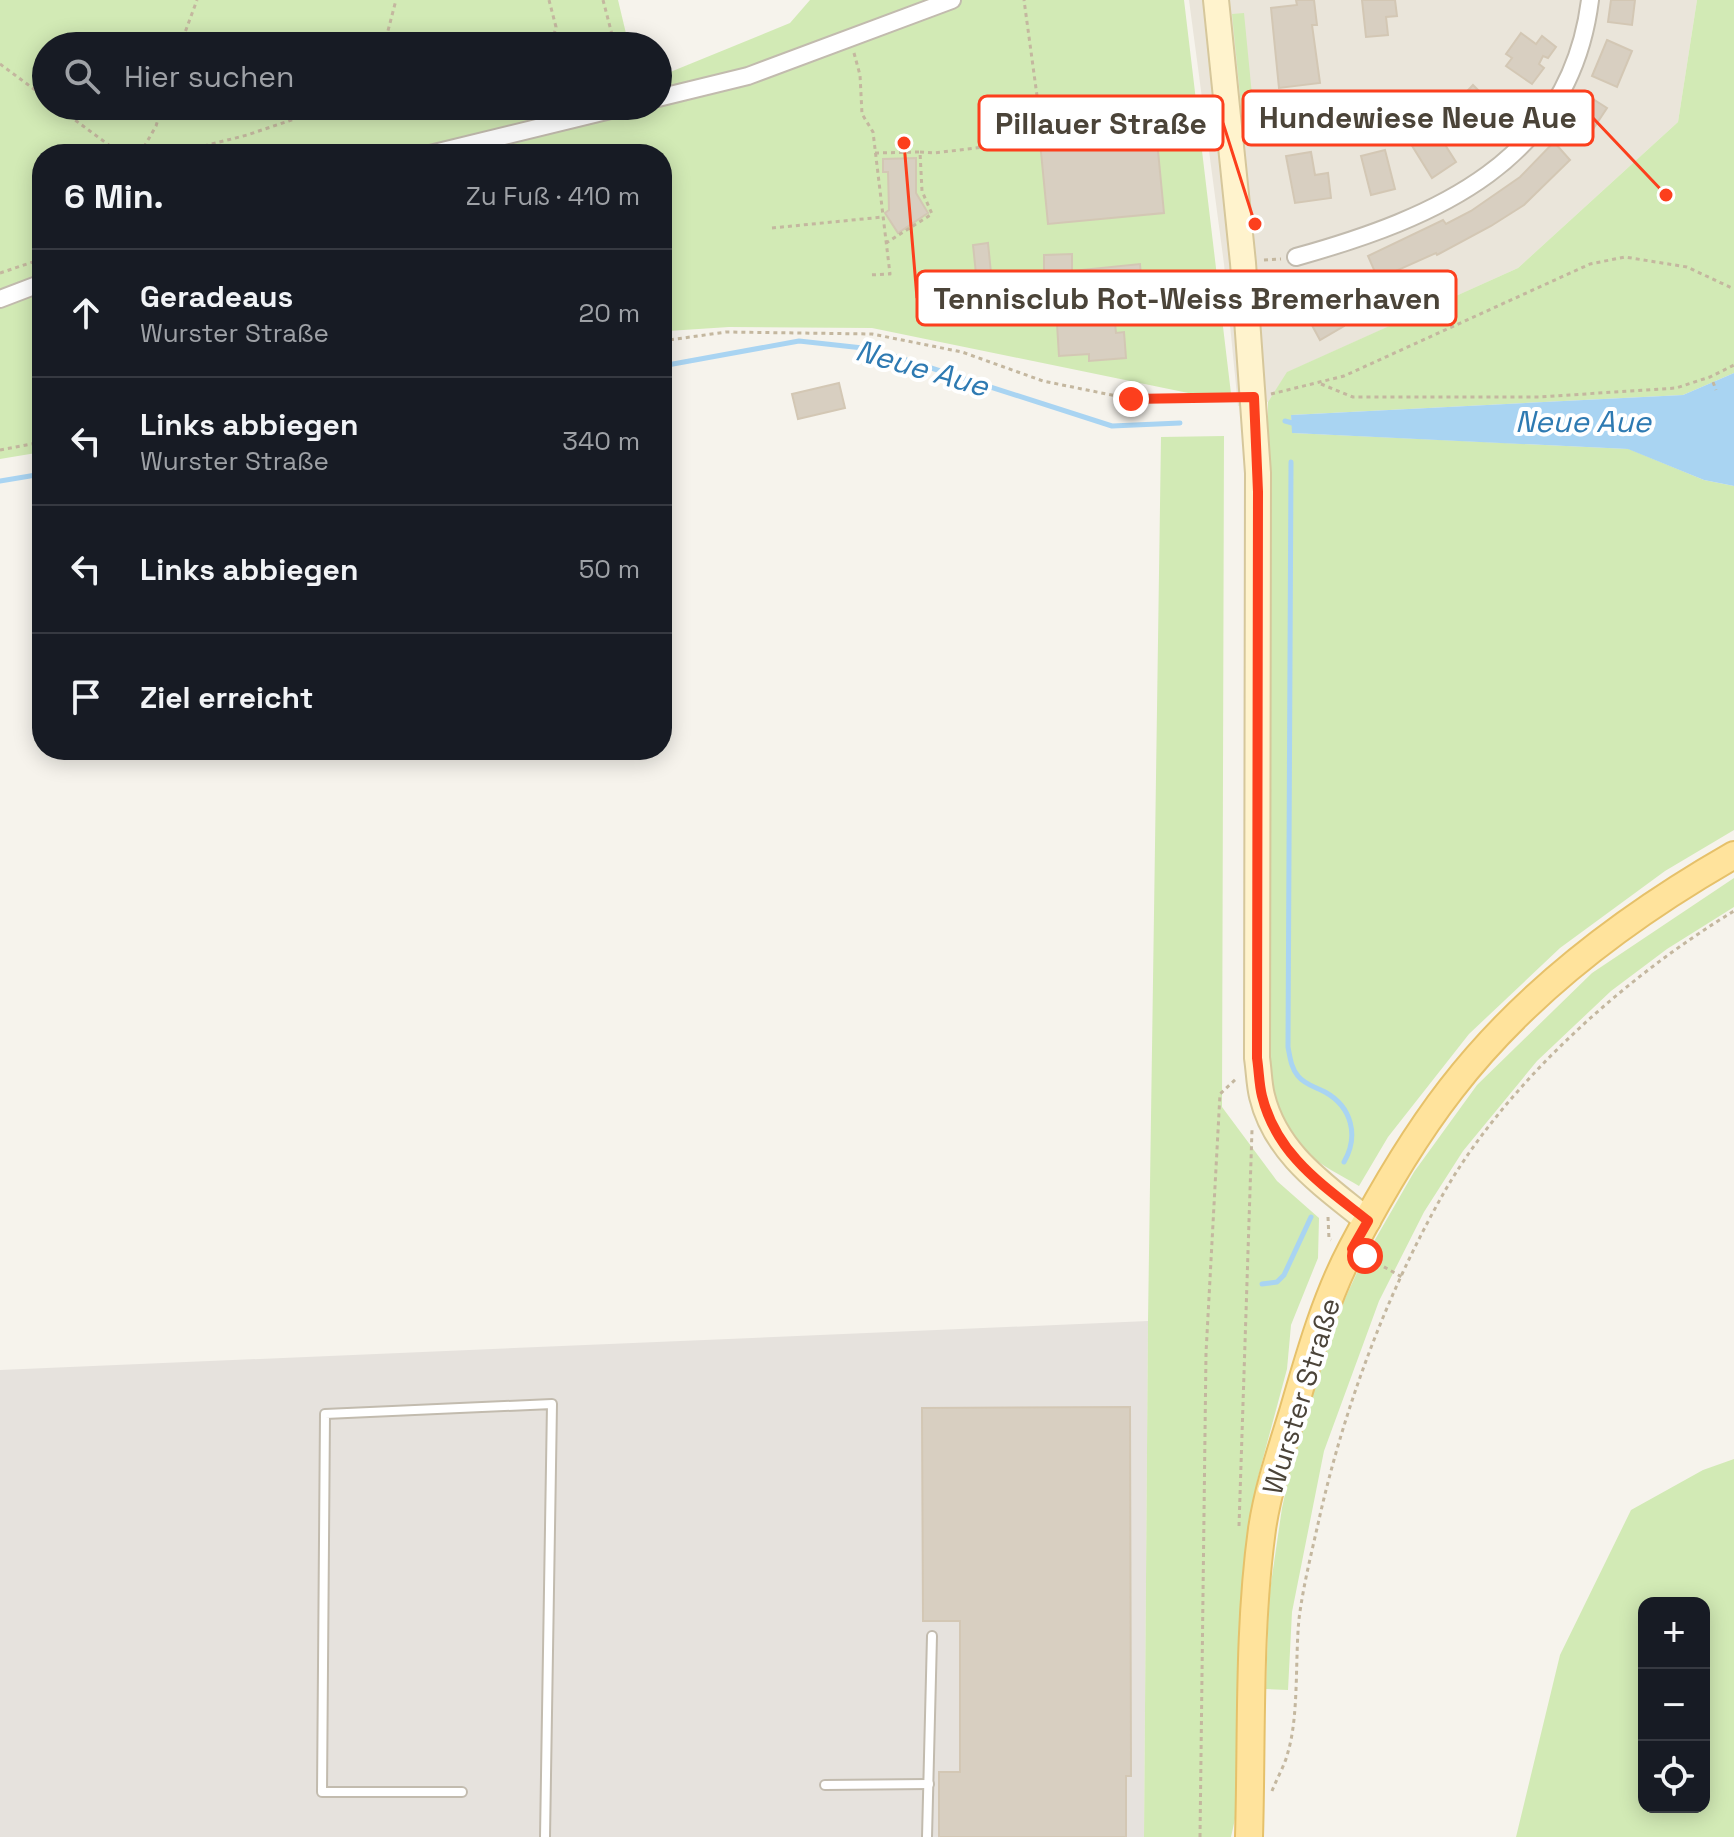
<!DOCTYPE html>
<html lang="de">
<meta charset="utf-8">
<style>
body{margin:0;font-family:"Space Grotesk",sans-serif;background:#20242c;color:#f1f3f6}
.controls{position:absolute;right:24px;bottom:24px;display:grid;overflow:hidden;border-radius:16px;box-shadow:0 4px 20px #0003}
.controls button{width:72px;height:72px;display:grid;place-items:center;padding:0;border:0;border-bottom:2px solid #363941;background:#171b24;color:#f1f3f6;font:40px sans-serif}
.stop{position:absolute;width:24px;height:24px;margin:-18px;border:6px solid #fc3f1d;border-radius:50%;background:#fff}
.stop.end{background:#fc3f1d;border-color:#fff;box-shadow:0 2px 8px #0008}
.list{margin:0;padding:0;list-style:none}
h2{display:flex;justify-content:space-between;align-items:center;height:104px;margin:0;padding:0 32px;font-size:34px}
h2 small{font-size:26px;font-weight:400;color:#9ea1a6}
.list li{display:grid;grid-template-columns:52px 1fr auto;gap:24px;align-items:center;box-sizing:border-box;height:128px;padding:0 32px;border-top:2px solid #363941}
.list b{display:block;font-size:30px;white-space:nowrap}
.list p{margin:0;font-size:26px;white-space:nowrap;color:#9ea1a6}
.list em{font-size:26px;font-style:normal;color:#9ea1a6}
.icon{flex:none;width:44px;height:44px;fill:none;stroke:currentColor;stroke-width:2;stroke-linecap:round;stroke-linejoin:round}
.map{position:relative;flex:none;width:1734px;height:1837px;overflow:hidden}
.search{position:absolute;background:#171b24;box-shadow:0 4px 20px #0003;left:32px;top:32px;width:640px;height:88px;display:flex;align-items:center;gap:20px;box-sizing:border-box;padding:0 28px;border-radius:44px;color:#9ea1a6;font-size:30px}
.panel{position:absolute;background:#171b24;box-shadow:0 4px 20px #0003;left:32px;top:144px;width:640px;height:616px;border-radius:32px}
.map>svg:first-child{display:block}
.residential{fill:#eae5da}
.industrial{fill:#e6e2dd}
.green{fill:#d2eab5;fill-rule:evenodd}
.water{fill:#a9d4f2}
.lines{fill:none;stroke-linecap:round;stroke-linejoin:round}
.stream{stroke:#a9d4f2;stroke-width:5}
.building{fill:#d8cfc1;stroke:#d3c7b4;stroke-width:2}
.lane-casing{stroke:#c2bbae;stroke-width:12}
.street-casing{stroke:#c2bbae;stroke-width:20}
.secondary-casing{stroke:#d6c79b;stroke-width:28}
.primary-casing{stroke:#e6c16a;stroke-width:30}
.path{stroke:#c4b79f;stroke-width:3;stroke-dasharray:4 4;stroke-linecap:butt}
.lane{stroke:#fff;stroke-width:8}
.street{stroke:#fff;stroke-width:16}
.secondary{stroke:#fff3cd;stroke-width:24}
.primary{stroke:#ffe39c;stroke-width:26}
.route{stroke:#fc3f1d;stroke-width:10}
.labels{text-anchor:middle;dominant-baseline:central;stroke-width:8;stroke-linejoin:round;paint-order:stroke}
.street-label{font-size:28px;fill:#4b4439;stroke:#fff}
.water-label{font-size:30px;font-style:italic;fill:#2e7ab2;stroke:#fff}
.leader{fill:none;stroke:#fc3f1d;stroke-width:3}
.callout-dot{fill:#fc3f1d;stroke:#fff;stroke-width:3}
.callout{fill:#fff;stroke:#fc3f1d;stroke-width:3}
.callout-label{font-size:30px;text-anchor:middle;font-weight:bold;fill:#4b4439}
</style>
<div class="map">
<svg width="1734" height="1837" viewBox="0 0 1734 1837">
<rect width="100%" height="100%" fill="#f6f3ec"/>
<path class="residential" d="M1189,0H1697L1678,122L1518,268L1288,372L1268,402L1238,406L1224,264Z"/>
<path class="industrial" d="M1148,1321L1144,1837H0V1370Z"/>
<g class="green">
<path d="M0,0H618L629,46H46V106H658V77L790,23L810,0H1184L1232,402L872,328L729,327L668,331L670,349L662,350V154H42V452L0,459Z"/>
<path d="M1697,0H1734V373L1683,395L1291,415L1293,433L1629,449L1704,480L1734,486V830L1665,871L1560,948L1469,1034L1388,1137L1359,1186C1343,1176 1320,1166 1307,1152C1278,1123 1269,1084 1264,1045L1268,402L1287,372L1518,268L1678,122Z"/>
<path d="M1244,13L1256,136L1244,135L1232,14Z"/>
<path d="M1224,436L1222,1107L1277,1181L1319,1218L1318,1258L1291,1325L1287,1369L1258,1477L1247,1536L1242,1594L1239,1801L1231,1837H1144L1148,1321L1161,437Z"/>
<path d="M1734,878V907L1667,949L1611,991L1537,1061L1463,1151L1424,1212L1379,1301L1324,1451L1292,1612L1288,1690L1266,1689L1269,1597L1282,1508L1302,1418L1330,1331L1361,1264L1414,1172L1477,1085L1592,973Z"/>
<path d="M1734,1459V1837H1516L1560,1655L1631,1510L1703,1470ZM1644,1603H1704V1807H1644Z"/>
</g>
<path class="water" d="M1734,373V486L1704,480L1628,449L1292,433L1291,415L1683,395Z"/>
<g class="lines">
<g class="stream">
<path d="M662,366L799,341L872,349L1112,426L1180,423"/>
<path d="M1285,421L1296,424"/>
<path d="M1291,462L1288,1047C1290,1057 1291,1068 1298,1076C1305,1085 1316,1087 1325,1092C1352,1107 1359,1136 1344,1162"/>
<path d="M0,481L42,474"/>
<path d="M1262,1284L1277,1282L1284,1275L1311,1217"/>
</g>
</g>
<g class="building">
<path d="M1296,0H1314L1317,25H1312L1320,83L1279,88L1271,8L1297,5Z"/>
<path d="M1362,0H1395L1397,16L1386,17L1388,35L1366,37Z"/>
<path d="M1611,0H1635L1632,25L1608,22Z"/>
<path d="M1521,33L1536,44L1542,36L1556,47L1548,58L1543,56L1539,64L1544,68L1532,84L1506,66L1512,58L1506,54Z"/>
<path d="M1607,40L1632,51L1617,87L1592,76Z"/>
<path d="M1473,85L1489,101L1497,93L1509,105L1502,113L1505,116L1486,136L1454,105Z"/>
<path d="M1585,94L1607,108L1585,141L1564,127Z"/>
<path d="M1093,102L1096,126L1155,120L1164,213L1048,224L1040,142L1050,141L1047,106Z"/>
<path d="M1430,121L1456,162L1432,178L1406,136Z"/>
<path d="M1554,142L1570,160L1524,205L1491,226L1437,255L1436,253L1378,279L1368,256L1443,220L1446,224L1471,211L1520,177Z"/>
<path d="M1385,150L1395,189L1371,195L1361,156Z"/>
<path d="M1311,152L1315,175L1328,173L1331,198L1295,203L1286,156Z"/>
<path d="M916,158V193L928,213L898,233L885,213L889,210L888,172H883V159Z"/>
<path d="M988,243L991,273L976,274L973,245Z"/>
<path d="M1072,254V271L1140,264L1142,289L1112,292L1116,333L1124,332L1126,358L1089,361V354L1059,356L1055,292H1048L1047,277H1044V255Z"/>
<path d="M1329,277L1335,289L1360,278L1364,286L1334,304L1344,326L1320,340L1296,296Z"/>
<path d="M839,383L845,408L798,419L792,394Z"/>
<path d="M1130,1407L1131,1776H1126V1837H939V1772H960V1621H923L922,1408Z"/>
</g>
<g class="lines">
<defs>
<g id="lane">
<path d="M825,1785L929,1784"/>
<path d="M462,1792H322L325,1414L552,1404L545,1837"/>
<path d="M927,1837L932,1636"/>
</g>
<g id="street">
<path d="M658,98L748,76L952,0"/>
<path d="M430,154L627,106"/>
<path d="M1296,257C1436,218 1570,161 1590,0"/>
<path d="M0,299L42,283"/>
</g>
<path id="secondary" d="M1216,0L1243,263L1258,473L1257,1058C1259,1071 1259,1084 1262,1096C1276,1154 1324,1185 1368,1221"/>
<path id="primary" d="M1249,1837C1252,1734 1248,1631 1262,1529C1268,1489 1281,1451 1293,1412C1309,1357 1325,1299 1352,1248C1381,1193 1413,1138 1451,1089C1525,993 1629,915 1734,855"/>
</defs>
<use href="#lane" class="lane-casing"/>
<use href="#street" class="street-casing"/>
<use href="#secondary" class="secondary-casing"/>
<use href="#primary" class="primary-casing"/>
<g class="path">
<path d="M549,0L556,27L551,46"/>
<path d="M603,0L615,46"/>
<path d="M180,46L197,0"/>
<path d="M384,46L396,0"/>
<path d="M854,53L860,75L862,114L873,132L890,274L868,275"/>
<path d="M0,64L46,98"/>
<path d="M56,106L121,154"/>
<path d="M468,106H498"/>
<path d="M920,152L934,153L1043,140L1024,0"/>
<path d="M875,153L920,152L922,191L932,214L886,243"/>
<path d="M140,154L156,126L162,106"/>
<path d="M173,154L247,135L333,106"/>
<path d="M772,228L883,217"/>
<path d="M1264,260L1281,259"/>
<path d="M0,273L42,259"/>
<path d="M662,341L726,332L872,334L962,352L1043,381L1131,399L1232,398"/>
<path d="M1713,382L1716,390"/>
<path d="M1321,384L1353,397H1539L1676,388L1710,377L1734,365"/>
<path d="M1271,394L1344,376L1590,264L1625,257L1687,267L1734,289"/>
<path d="M0,450L42,442"/>
<path d="M1328,1217L1329,1239L1331,1240"/>
<path d="M1370,1259L1402,1277"/>
<path d="M1239,1526L1252,1130"/>
<path d="M1272,1791C1277,1778 1285,1765 1288,1752C1299,1715 1295,1659 1299,1619C1303,1587 1311,1555 1318,1524C1343,1411 1385,1297 1442,1196C1505,1084 1625,977 1734,911"/>
<path d="M1200,1837L1206,1353L1220,1094L1237,1078"/>
</g>
<use href="#lane" class="lane"/>
<use href="#street" class="street"/>
<use href="#secondary" class="secondary"/>
<use href="#primary" class="primary"/>
</g>
<g class="lines">
<path class="route" d="M1131,399L1254,397L1258,492L1257,1058C1259,1071 1259,1084 1262,1096C1277,1156 1323,1185 1368,1221L1352,1249L1365,1256"/>
</g>
<g class="labels">
<g class="street-label">
<text transform="translate(1301 1396) rotate(-73)">Wurster Straße</text>
</g>
<g class="water-label">
<text transform="translate(922 368) rotate(16)">Neue Aue</text>
<text x="1583" y="421">Neue Aue</text>
</g>
</g>
<path class="leader" d="M1666 195L1593 118M1255 224L1223 123M904 143L917 298"/>
<g class="callout-dot">
<circle cx="1666" cy="195" r="8"/>
<circle cx="1255" cy="224" r="8"/>
<circle cx="904" cy="143" r="8"/>
</g>
<g class="callout">
<rect x="1243" y="91" width="350" height="54" rx="8"/>
<rect x="979" y="96" width="244" height="54" rx="8"/>
<rect x="917" y="271" width="539" height="54" rx="8"/>
</g>
<g class="callout-label">
<text x="1418" y="128">Hundewiese Neue Aue</text>
<text x="1101" y="134">Pillauer Straße</text>
<text x="1187" y="309">Tennisclub Rot-Weiss Bremerhaven</text>
</g>
</svg>
<div class="controls">
<button>+</button>
<button>−</button>
<button><svg class="icon" aria-label="locate" viewBox="0 0 24 24"><circle cx="12" cy="12" r="6"/><path d="M12 2v4M12 18v4M2 12h4M18 12h4"/></svg></button>
</div>
<div class="stop" style="left:1365px;top:1256px"></div>
<div class="stop end" style="left:1131px;top:399px"></div>
<div class="search"><svg class="icon" aria-label="search" viewBox="0 0 24 24"><circle cx="10" cy="10" r="6"/><path d="M15 15l6 6"/></svg>Hier suchen</div>
<section class="panel">
<h2>6 Min.<small>Zu Fuß · 410 m</small></h2>
<ul class="list">
<li><svg class="icon" aria-label="ahead" viewBox="0 0 24 24"><path d="M12 20V5M6 11l6-6 6 6"/></svg><div><b>Geradeaus</b><p>Wurster Straße</p></div><em>20 m</em></li>
<li><svg class="icon" aria-label="left" viewBox="0 0 24 24"><path d="M17 20v-9H6M10 6l-5 5 5 5"/></svg><div><b>Links abbiegen</b><p>Wurster Straße</p></div><em>340 m</em></li>
<li><svg class="icon" aria-label="left" viewBox="0 0 24 24"><path d="M17 20v-9H6M10 6l-5 5 5 5"/></svg><div><b>Links abbiegen</b></div><em>50 m</em></li>
<li><svg class="icon" aria-label="arrive" viewBox="0 0 24 24"><path d="M6 21V4h12l-3 4 3 4H6"/></svg><div><b>Ziel erreicht</b></div></li>
</ul>
</section>
</div>
